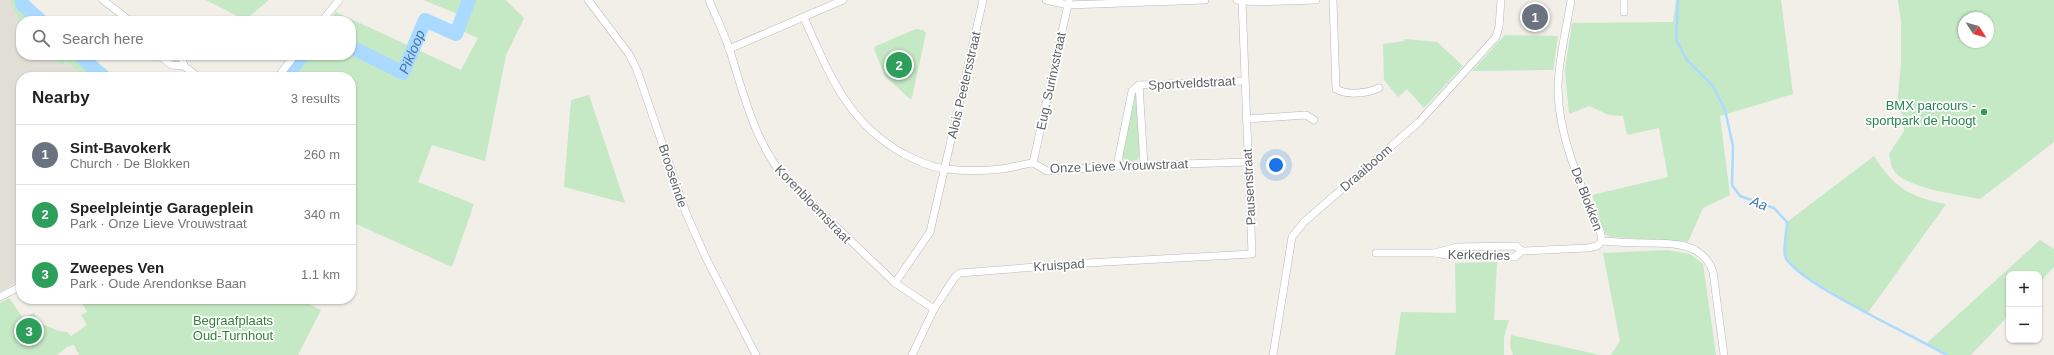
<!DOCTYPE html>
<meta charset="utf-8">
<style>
body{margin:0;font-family:Helvetica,sans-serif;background:#f6f6f6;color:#222}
.controls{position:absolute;right:12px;bottom:12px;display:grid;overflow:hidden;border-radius:8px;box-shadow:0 1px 3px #0004}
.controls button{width:36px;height:36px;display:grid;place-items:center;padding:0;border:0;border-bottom:1px solid #e0e0e0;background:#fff;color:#222;font:20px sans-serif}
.compass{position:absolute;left:1958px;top:12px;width:36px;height:36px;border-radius:50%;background:#fff;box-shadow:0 1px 3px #0004;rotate:126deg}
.you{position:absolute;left:1276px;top:165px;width:14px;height:14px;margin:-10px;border:3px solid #fff;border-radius:50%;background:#1a73e8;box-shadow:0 0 0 6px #1a73e833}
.badge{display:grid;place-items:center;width:26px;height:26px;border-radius:50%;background:#ea4335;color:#fff;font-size:13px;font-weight:700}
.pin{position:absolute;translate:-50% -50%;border:2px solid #fff;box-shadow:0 1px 4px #0006}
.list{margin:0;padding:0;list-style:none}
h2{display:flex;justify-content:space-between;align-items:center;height:52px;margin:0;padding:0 16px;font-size:17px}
h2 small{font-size:13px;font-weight:400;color:#767676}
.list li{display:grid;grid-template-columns:26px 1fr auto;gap:12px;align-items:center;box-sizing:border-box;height:60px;padding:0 16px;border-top:1px solid #e0e0e0}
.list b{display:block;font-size:15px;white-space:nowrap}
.list p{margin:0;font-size:13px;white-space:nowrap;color:#767676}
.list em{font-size:13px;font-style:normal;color:#767676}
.icon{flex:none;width:22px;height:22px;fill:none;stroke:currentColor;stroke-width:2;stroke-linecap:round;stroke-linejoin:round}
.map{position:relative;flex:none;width:2054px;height:355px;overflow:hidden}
.search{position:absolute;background:#fff;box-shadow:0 1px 3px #0004;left:16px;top:16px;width:340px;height:44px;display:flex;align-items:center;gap:10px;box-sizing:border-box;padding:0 14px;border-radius:16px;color:#767676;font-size:15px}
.panel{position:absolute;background:#fff;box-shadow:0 1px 3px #0004;left:16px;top:72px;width:340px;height:232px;border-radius:16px}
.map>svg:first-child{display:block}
.education{fill:#e1ded6}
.green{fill:#c5e8c5;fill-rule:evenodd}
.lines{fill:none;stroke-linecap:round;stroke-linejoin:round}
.stream{stroke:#aadaff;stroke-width:2.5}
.river{stroke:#aadaff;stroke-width:14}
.street-casing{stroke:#b5b8bc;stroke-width:8}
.street{stroke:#fff;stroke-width:7}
.leisure-dot{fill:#2e9e5b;stroke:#fff;stroke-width:1.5}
.labels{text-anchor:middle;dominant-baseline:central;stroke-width:3.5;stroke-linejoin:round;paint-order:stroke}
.street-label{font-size:13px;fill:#5f6368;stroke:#fff}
.leisure-label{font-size:13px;fill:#27864d;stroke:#fff;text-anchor:end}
.park-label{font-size:13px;fill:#348238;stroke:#fff}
.water-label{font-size:14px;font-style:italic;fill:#4174aa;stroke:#fff}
</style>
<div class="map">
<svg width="2054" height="355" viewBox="0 0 2054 355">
<rect width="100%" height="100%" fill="#f1efe8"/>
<path class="education" d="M0,0H10L21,25V55H48L61,66L67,62L86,77H21V280L0,292Z"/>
<g class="green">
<path d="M10,0H22V4L42,21H21V25Z"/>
<path d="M206,0H269L245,20Z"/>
<path d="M423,0H506L524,18L506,55L485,161L432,145L418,182L474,204L452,267L356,224L351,230V77H288L306,55H351V21H329L336,12L461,70L478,38L455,28L460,15Z"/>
<path d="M1676,0H1781L1793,94L1720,116L1730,195L1703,208L1688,242L1611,237L1606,235L1592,195L1668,177L1659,128L1627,135L1623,116L1609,115L1589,106L1569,114L1565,70L1572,23L1673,22Z"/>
<path d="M1898,0H2054V142L1980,199C1961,195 1902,188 1893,169C1891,165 1890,159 1889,154L1904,131V118L1897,106L1901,64V22ZM1964,18H1988V42H1964Z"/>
<path d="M916,29L923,30L926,33L912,98L910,99L885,76L874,49L876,46Z"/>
<path d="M1505,35L1558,36L1553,70L1472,71Z"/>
<path d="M1405,39L1437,42L1463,66L1424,108L1407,89L1398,97L1384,80L1383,44L1404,41Z"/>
<path d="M48,55H80L105,77H86L67,62L61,66Z"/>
<path d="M1136,93L1140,155L1137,160L1128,162L1122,157Z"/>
<path d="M589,95L625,203L564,187L571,100Z"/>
<path d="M1874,156C1894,188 1910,197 1946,204L1867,314L1795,269L1785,256L1787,222Z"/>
<path d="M2040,240L2054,249V267L2039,283V274H2009V315L1971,355H1946L1927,343Z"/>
<path d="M1668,250L1690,254L1703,264L1716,355H1611L1620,341L1603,253Z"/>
<path d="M1497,262L1494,320H1509L1504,337V355H1395L1401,312L1456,313L1455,263Z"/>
<path d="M9,298L23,318L34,313L40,323C49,326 57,332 67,332L71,336L87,325L81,315L87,312L80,299H298L321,310L298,355H79L74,345L67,347L57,355H0V303Z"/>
<path d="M1511,335L1600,355H1513L1510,346Z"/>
</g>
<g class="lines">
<path class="stream" d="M1678,0L1676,40L1687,60L1713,86L1725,110L1733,146L1732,185L1740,196L1774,208L1787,222C1787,230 1783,249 1785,256C1793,281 1919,338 1946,355"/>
<g class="river">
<path d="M22,0V4L41,21"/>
<path id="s1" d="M351,47L403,73L425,20L456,34L469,0"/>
<path d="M79,55L104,77"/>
<path d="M285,77L303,55"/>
</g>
<defs>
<g id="street">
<path d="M103,0L130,21"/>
<path d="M588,0L629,54L637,70L686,213L706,258L756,355"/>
<path d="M709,0C716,17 724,33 730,51C744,95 754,139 783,176L895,283L934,309"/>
<path d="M1046,0L1068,5L1205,0"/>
<path d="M1237,0L1256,2L1316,0"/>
<path d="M1333,0L1336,89C1348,96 1368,93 1379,88"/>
<path d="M1571,0C1567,26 1558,62 1558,87C1558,137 1581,186 1600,230L1602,241"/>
<path d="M1624,0V12"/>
<path d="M804,18C829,73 847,123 904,154C916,160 932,168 946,169C963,171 984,171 1001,169C1012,168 1022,164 1033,163L1047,171L1117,166L1248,162"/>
<path d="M322,21L339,0"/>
<path d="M729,49L843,0"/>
<path d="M159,55L171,65L184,66"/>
<path d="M181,55L184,66L198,77"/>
<path d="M278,77L295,55"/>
<path d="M1139,85L1144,165"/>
<path d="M1246,119L1306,115L1314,120"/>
<path d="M1033,163L1069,0"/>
<path d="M1117,166L1132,91L1139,85L1244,81"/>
<path d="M1602,241C1616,242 1631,243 1645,243C1672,243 1703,242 1713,272L1724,355"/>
<path d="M1376,253H1435L1458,257H1515L1522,251"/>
<path d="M1435,253L1457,247L1516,246L1522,251L1587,248L1597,246L1602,241"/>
<path d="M895,283L930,232L983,0"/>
<path d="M0,297L21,286"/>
<path d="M912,355L934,309L955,277L960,273L1087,263L1252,254L1242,0"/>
<path d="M1273,355L1292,237L1304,222L1419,122L1496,37L1499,27L1501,0"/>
</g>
</defs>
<use href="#street" class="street-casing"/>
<use href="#street" class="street"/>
</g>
<circle class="leisure-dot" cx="1984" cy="112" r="4"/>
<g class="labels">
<g class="street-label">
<text transform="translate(1051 81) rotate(-78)">Eug. Surinxstraat</text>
<text transform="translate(1192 83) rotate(-3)">Sportveldstraat</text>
<text transform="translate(964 85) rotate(-77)">Alois Peetersstraat</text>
<text transform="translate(1119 166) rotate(-2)">Onze Lieve Vrouwstraat</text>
<text transform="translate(1366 168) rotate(-41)">Draaiboom</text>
<text transform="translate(673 176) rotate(72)">Brooseinde</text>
<text transform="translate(1249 187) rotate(-93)">Pausenstraat</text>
<text transform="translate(1587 199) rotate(69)">De Blokken</text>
<text transform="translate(813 204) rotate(46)">Korenbloemstraat</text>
<text transform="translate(1479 255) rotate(1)">Kerkedries</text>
<text transform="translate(1059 265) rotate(-4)">Kruispad</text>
</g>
<g class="leisure-label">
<text x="1976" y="105">BMX parcours -<tspan x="1976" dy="15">sportpark de Hoogt</tspan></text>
</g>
<g class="park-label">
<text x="233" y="320">Begraafplaats<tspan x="233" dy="15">Oud-Turnhout</tspan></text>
</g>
<g class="water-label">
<text stroke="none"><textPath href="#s1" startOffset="81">Pikloop</textPath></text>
<text transform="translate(1759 203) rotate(20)">Aa</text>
</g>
</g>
</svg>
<div class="controls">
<button>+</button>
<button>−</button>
</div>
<svg class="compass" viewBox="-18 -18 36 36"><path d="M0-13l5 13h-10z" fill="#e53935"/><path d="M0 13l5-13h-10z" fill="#767676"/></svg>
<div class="you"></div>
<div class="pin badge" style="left:1535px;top:17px;background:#6b7280">1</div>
<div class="pin badge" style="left:899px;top:65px;background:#2e9e5b">2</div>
<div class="pin badge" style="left:29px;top:331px;background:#2e9e5b">3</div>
<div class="search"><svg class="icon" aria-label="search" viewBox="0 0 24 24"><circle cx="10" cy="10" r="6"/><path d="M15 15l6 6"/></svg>Search here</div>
<section class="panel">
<h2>Nearby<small>3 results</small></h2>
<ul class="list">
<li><span class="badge" style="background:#6b7280">1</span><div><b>Sint-Bavokerk</b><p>Church · De Blokken</p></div><em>260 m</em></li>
<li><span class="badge" style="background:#2e9e5b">2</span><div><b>Speelpleintje Garageplein</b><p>Park · Onze Lieve Vrouwstraat</p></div><em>340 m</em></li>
<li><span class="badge" style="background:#2e9e5b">3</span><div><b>Zweepes Ven</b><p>Park · Oude Arendonkse Baan</p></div><em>1.1 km</em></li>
</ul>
</section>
</div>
